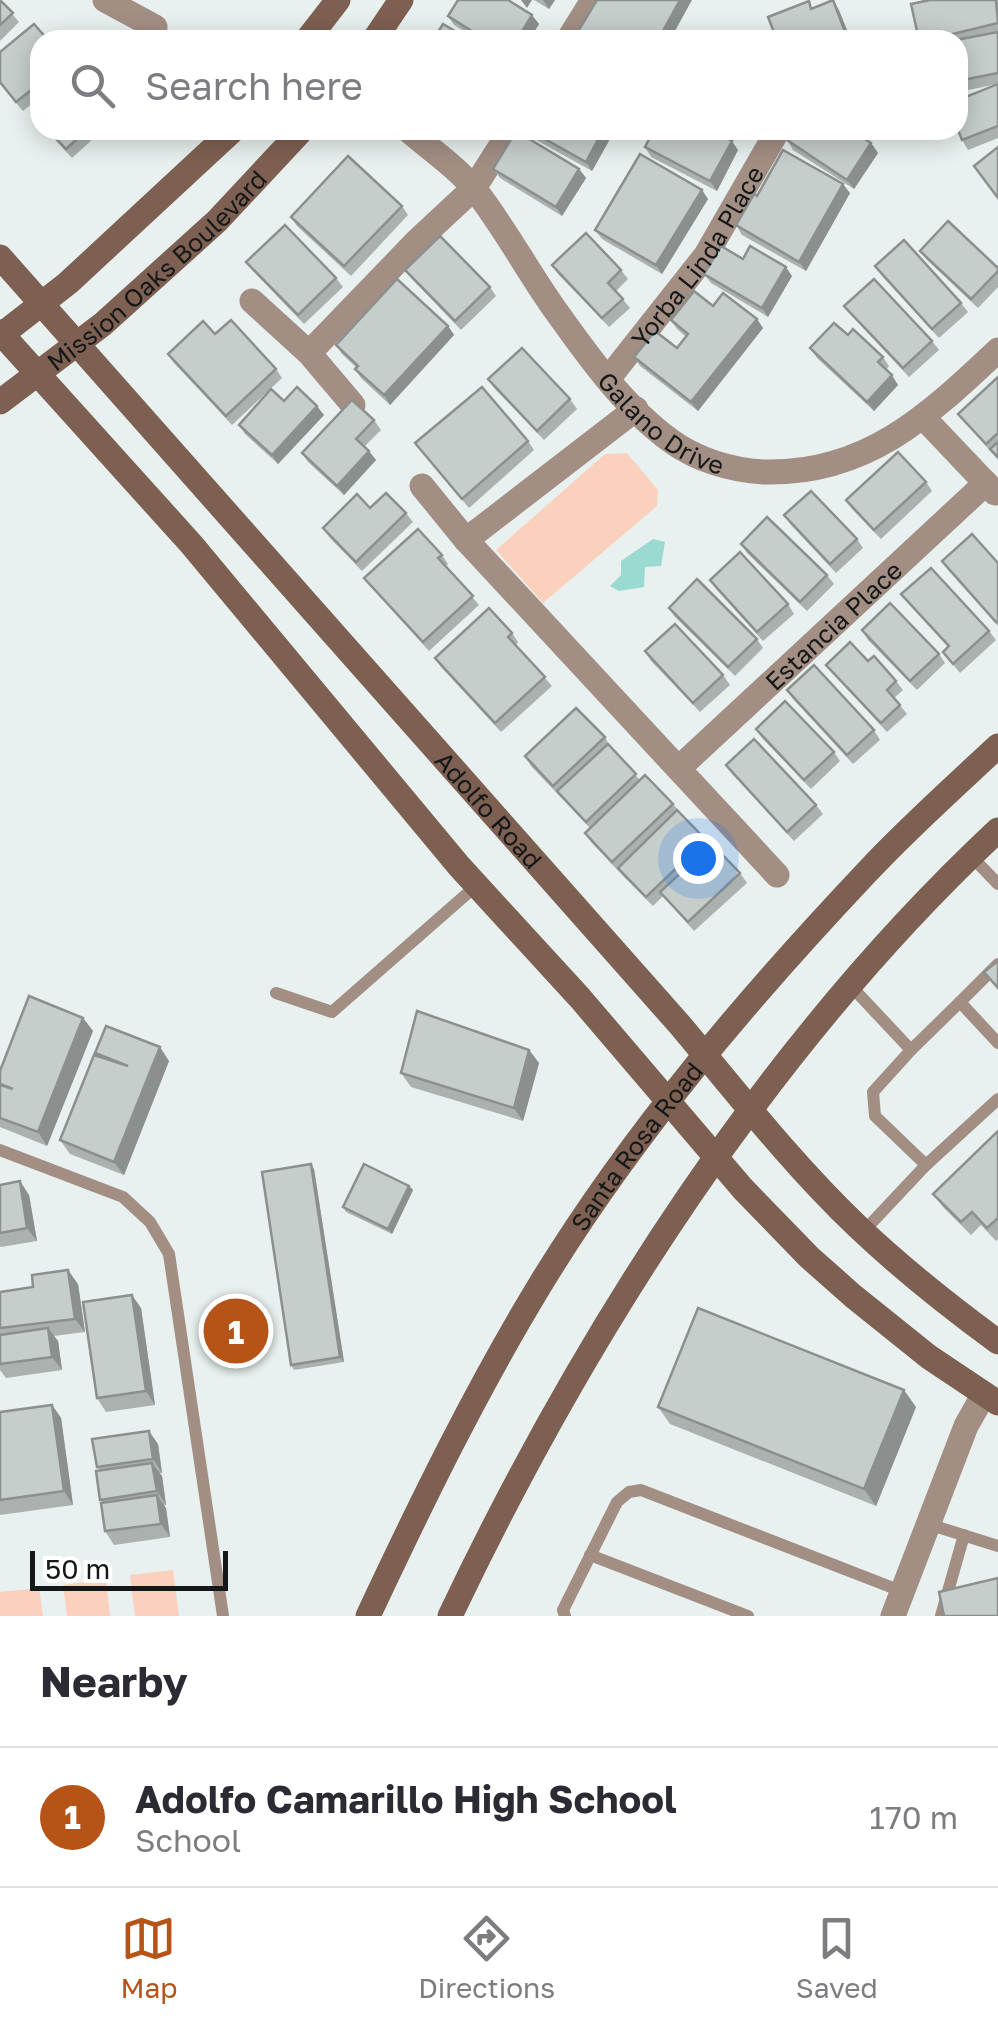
<!DOCTYPE html>
<style>
body{margin:0;font-family:"Golos Text",sans-serif;background:#f7f7f7;color:#2b2b33}
.scale{position:absolute;left:30px;bottom:25px;width:198px;box-sizing:border-box;padding-left:10px;border:5px solid #151818;border-top:0;font-size:28px;line-height:35px;white-space:nowrap;color:#151818;-webkit-text-stroke:8px #fff;paint-order:stroke}
.you{position:absolute;left:698px;top:858px;width:35px;height:35px;margin:-25px;border:8px solid #fff;border-radius:50%;background:#1a73e8;box-shadow:0 0 0 15px #1a73e833}
.badge{display:grid;place-items:center;width:65px;height:65px;border-radius:50%;background:#b65418;color:#fff;font-size:32px;font-weight:700}
.pin{position:absolute;translate:-50% -50%;border:5px solid #fff;box-shadow:0 2px 10px #0006}
.list{margin:0;padding:0;list-style:none}
h2{display:flex;justify-content:space-between;align-items:center;height:130px;margin:0;padding:0 40px;font-size:42px}
h2 small{font-size:32px;font-weight:400;color:#7c7c81}
.list li{display:grid;grid-template-columns:65px 1fr auto;gap:30px;align-items:center;box-sizing:border-box;height:140px;padding:0 40px;border-top:2px solid #e1e1e2}
.list b{display:block;font-size:38px;white-space:nowrap}
.list p{margin:0;font-size:32px;white-space:nowrap;color:#7c7c81}
.list em{font-size:32px;font-style:normal;color:#7c7c81}
.icon{flex:none;width:55px;height:55px;fill:none;stroke:currentColor;stroke-width:2;stroke-linecap:round;stroke-linejoin:round}
.map{position:relative;flex:none;width:998px;height:1616px;overflow:hidden}
.search{position:absolute;background:#fff;box-shadow:0 5px 25px #0003;left:30px;right:30px;top:30px;height:110px;display:flex;align-items:center;gap:25px;box-sizing:border-box;padding:0 35px;border-radius:30px;color:#7c7c81;font-size:38px}
.sheet{height:270px;background:#fff}
nav{display:flex;justify-content:space-around;align-items:center;box-sizing:border-box;height:140px;border-top:2px solid #e1e1e2;background:#fff;font-size:28px;color:#7c7c81}
nav a{display:grid;justify-items:center;gap:5px}
nav .on{color:#b65418}
.map>svg:first-child{display:block}
.green{fill:#fbd0bc}
.water{fill:#9bdad0}
.lines{fill:none;stroke-linecap:round;stroke-linejoin:round}
.lane{stroke:#a38e84;stroke-width:12}
.street{stroke:#a38e84;stroke-width:25}
.secondary{stroke:#7e6052;stroke-width:25}
.wall{fill:#aab1af}
.shaded-wall{fill:#8b908f}
.building{fill:#c6cecc;stroke:#8b908f;stroke-width:2.5}
.labels{text-anchor:middle;dominant-baseline:central;stroke-width:9;stroke-linejoin:round;paint-order:stroke}
.street-label{font-size:25px;fill:#151818;stroke:#fff}
</style>
<div class="map">
<svg width="998" height="1616" viewBox="0 0 998 1616">
<rect width="100%" height="100%" fill="#e8f1ef"/>
<g class="green">
<path d="M627,453L658,490L657,506L543,603L496,550L605,454Z"/>
<path d="M173,1570L179,1616H135L130,1575Z"/>
<path d="M106,1579L110,1616H67L63,1585Z"/>
<path d="M39,1588L43,1616H0V1592Z"/>
</g>
<path class="water" d="M653,539L665,542L661,566L645,567L644,587L619,591L610,586L621,575V561Z"/>
<g class="lines">
<g class="lane">
<path d="M971,856L998,884"/>
<path d="M850,985L911,1050L873,1092L875,1116L926,1165L863,1232"/>
<path d="M276,993L332,1012L477,885"/>
<path d="M960,1002L998,964"/>
<path d="M911,1050L960,1002L998,1043"/>
<path d="M0,1150L123,1197L150,1222L169,1254L223,1616"/>
<path d="M926,1165L998,1099"/>
<path d="M928,1524L998,1546"/>
<path d="M590,1555L748,1616"/>
<path d="M565,1616L563,1610L617,1502L629,1492L641,1490L901,1591"/>
<path d="M941,1616L964,1535"/>
</g>
<g class="street">
<path d="M105,0L155,27"/>
<path d="M568,40L593,0"/>
<path id="s1" d="M408,130C430,149 458,168 476,191C505,228 528,272 556,311C588,356 625,408 671,441C697,460 731,470 763,472C866,475 928,416 998,350"/>
<path d="M252,301L309,353L353,405"/>
<path d="M309,353L416,242L474,188L511,130"/>
<path id="s2" d="M608,379L706,255L778,130"/>
<path d="M923,417L995,493"/>
<path d="M422,486L466,540L777,875"/>
<path d="M466,540L636,409"/>
<path id="s3" d="M679,768L986,483"/>
<path d="M893,1616L966,1426L984,1394"/>
</g>
<g class="secondary">
<path d="M307,40L338,0"/>
<path d="M374,40L401,0"/>
<path id="s4" d="M0,257L680,1025C737,1093 792,1164 857,1226C901,1268 949,1306 998,1342"/>
<path d="M0,332L192,545L459,866L580,998L743,1189L809,1257L853,1296L929,1357L998,1403"/>
<path d="M0,336L68,283L233,130"/>
<path id="s5" d="M0,402L103,324L217,221L302,130"/>
<path id="s6" d="M368,1616C422,1501 477,1388 543,1280C634,1132 748,998 867,872C908,828 954,787 998,746"/>
<path d="M450,1616C585,1332 768,1045 998,830"/>
</g>
</g>
<g class="wall">
<path d="M0,0L19,22L0,41Z"/>
<path d="M534,0H555L549,9Z"/>
<path d="M922,0H998V84L958,92V40H919Z"/>
<path d="M448,16L539,24L529,40H478L454,25Z"/>
<path d="M40,40V97L23,111L0,84V52Z"/>
<path d="M998,84V138L968,150L962,140Z"/>
<path d="M46,130H103L72,158Z"/>
<path d="M525,130H615L592,171L529,136Z"/>
<path d="M734,130H754L750,139Z"/>
<path d="M787,140L871,143L878,153L854,189L793,150Z"/>
<path d="M645,147L738,150L717,191L651,157Z"/>
<path d="M493,169H579L586,178L562,216L500,178Z"/>
<path d="M850,193L806,271L742,235L736,225L757,196Z"/>
<path d="M708,199L662,274L602,239L595,230Z"/>
<path d="M402,206L408,215L351,276L297,226L291,217Z"/>
<path d="M920,251L998,268V287L978,308L927,260Z"/>
<path d="M743,259L792,276L768,317L711,283L704,274Z"/>
<path d="M246,262L336,278L343,287L304,324L253,271Z"/>
<path d="M552,265L621,270L628,279L616,291L630,308L609,327L558,274Z"/>
<path d="M875,266L961,303L968,312L939,338L882,276Z"/>
<path d="M405,270L490,287L496,296L461,330L412,279Z"/>
<path d="M713,306L763,328L698,411L640,366L634,357L677,348L686,337L677,329L671,320Z"/>
<path d="M844,306L932,341L939,350L909,377L851,315Z"/>
<path d="M448,326L454,335L390,405L361,378L355,369L357,368L342,354L336,345Z"/>
<path d="M215,334L276,369L282,378L232,425L174,363L168,354Z"/>
<path d="M848,335L883,357L889,366L886,370L898,385L874,411L817,358L810,348Z"/>
<path d="M998,377V460L958,414Z"/>
<path d="M488,379L570,399L577,409L544,440L495,389Z"/>
<path d="M284,401L324,415L278,464L245,434L239,425Z"/>
<path d="M374,420L381,430L364,447L376,460L344,495L308,462L302,453Z"/>
<path d="M528,441L534,450L469,508L415,443Z"/>
<path d="M926,482L932,491L881,539L852,509L846,500Z"/>
<path d="M370,508L406,513L413,522L362,571L329,537L323,528Z"/>
<path d="M784,515L857,539L863,548L836,573L791,525Z"/>
<path d="M741,544L827,575L834,584L807,611L747,553Z"/>
<path d="M442,555L448,564L446,566L479,605L429,651L371,587L364,578Z"/>
<path d="M942,561L998,563V626L948,570Z"/>
<path d="M710,580L788,604L794,614L763,641L716,589Z"/>
<path d="M901,594L989,631L996,640L960,673L943,652L948,647L908,603Z"/>
<path d="M669,608L757,639L763,648L735,676L675,617Z"/>
<path d="M862,630L939,654L945,663L917,690L868,640Z"/>
<path d="M512,633L518,642L516,645L552,686L501,732L441,667L435,658Z"/>
<path d="M645,651L723,675L730,685L700,712L651,661Z"/>
<path d="M868,661L896,681L903,690L894,698L907,714L887,732L833,674L826,665Z"/>
<path d="M787,690L874,730L880,740L853,764L793,699Z"/>
<path d="M756,729L834,752L840,761L811,789L762,738Z"/>
<path d="M605,737L610,747L640,780L673,804L710,846L740,873L747,883L694,931L663,896L653,906L624,877L591,842L585,833L590,828L531,766L525,756Z"/>
<path d="M726,765L816,805L823,814L794,841L732,774Z"/>
<path d="M83,1018L93,1031L47,1146L0,1127V1071Z"/>
<path d="M529,1050L539,1063L523,1121L411,1087L401,1073Z"/>
<path d="M95,1053L169,1061L124,1175L70,1154L60,1140L97,1056Z"/>
<path d="M998,1131V1239L996,1241L981,1225L971,1235L943,1207L933,1194Z"/>
<path d="M314,1169L344,1362L294,1370L291,1365Z"/>
<path d="M0,1185L29,1195L37,1241L1,1247L0,1246Z"/>
<path d="M409,1186L413,1190L392,1234L346,1212L343,1207Z"/>
<path d="M78,1284L85,1332L54,1336L58,1341L62,1370L6,1378L0,1370V1292Z"/>
<path d="M141,1308L155,1405L106,1412L97,1398Z"/>
<path d="M52,1405L61,1418L73,1505L0,1515V1412Z"/>
<path d="M658,1407H916L876,1506L670,1424Z"/>
<path d="M158,1444L162,1473H160L162,1476L166,1505H164L166,1508L170,1537L114,1545L105,1531L102,1502L100,1500L99,1470L97,1467Z"/>
</g>
<g class="shaded-wall">
<path d="M521,0H532L527,8Z"/>
<path d="M543,0H555L549,9Z"/>
<path d="M680,0H692L670,40H658Z"/>
<path d="M833,0L839,10L851,40H848Z"/>
<path d="M532,15L539,24L529,40H517Z"/>
<path d="M603,130H615L592,171L586,162Z"/>
<path d="M744,130H754L750,139Z"/>
<path d="M732,141L738,150L717,191L710,181Z"/>
<path d="M871,143L878,153L854,189L847,180Z"/>
<path d="M579,169L586,178L562,216L556,207Z"/>
<path d="M843,184L850,193L806,271L799,262Z"/>
<path d="M702,190L708,199L662,274L656,265Z"/>
<path d="M786,267L792,276L768,317L762,308Z"/>
<path d="M757,319L763,328L698,411L691,402Z"/>
<path d="M448,326L454,335L390,405L384,395Z"/>
<path d="M892,375L898,385L874,411L867,402Z"/>
<path d="M317,406L324,415L278,464L272,455Z"/>
<path d="M369,451L376,460L344,495L337,486Z"/>
<path d="M83,1018L93,1031L47,1146L38,1132Z"/>
<path d="M160,1047L169,1061L124,1175L114,1162Z"/>
<path d="M529,1050L539,1063L523,1121L514,1108Z"/>
<path d="M311,1164L314,1169L344,1362L340,1357Z"/>
<path d="M20,1181L29,1195L37,1241L27,1228Z"/>
<path d="M409,1186L413,1190L392,1234L388,1229Z"/>
<path d="M68,1270L78,1284L85,1332L75,1319Z"/>
<path d="M132,1295L141,1308L155,1405L146,1391Z"/>
<path d="M48,1328L58,1341L62,1370L52,1357Z"/>
<path d="M904,1390L916,1407L876,1506L864,1489Z"/>
<path d="M52,1405L61,1418L73,1505L64,1491Z"/>
<path d="M149,1431L158,1444L162,1473L153,1459Z"/>
<path d="M152,1463L162,1476L166,1505L157,1491Z"/>
<path d="M157,1495L166,1508L170,1537L161,1524Z"/>
</g>
<g class="building">
<path d="M0,0L13,13L0,25Z"/>
<path d="M458,0H508L532,15L517,40H486L448,16Z"/>
<path d="M597,0H680L658,40H591L577,33Z"/>
<path d="M833,0L848,40H777L768,17L809,1L811,9Z"/>
<path d="M930,0H996L998,23L928,40H919L911,4Z"/>
<path d="M34,24L48,40H40V83L16,102L0,82V52Z"/>
<path d="M443,24L470,40H433Z"/>
<path d="M998,32V73L958,81V40H956Z"/>
<path d="M998,84V126L962,140L958,130V100Z"/>
<path d="M40,108V121L33,114Z"/>
<path d="M48,130H87L66,149Z"/>
<path d="M529,130H603L586,162Z"/>
<path d="M654,130H711L732,141L710,181L645,147Z"/>
<path d="M794,130H851L871,143L847,180L787,140Z"/>
<path d="M516,131L579,169L556,207L493,169Z"/>
<path d="M998,147V198L974,166Z"/>
<path d="M783,150L843,184L799,262L736,225L754,194L757,196Z"/>
<path d="M640,154L702,190L656,265L595,230Z"/>
<path d="M348,156L402,206L344,266L291,217Z"/>
<path d="M948,221L998,268V271L971,299L920,251Z"/>
<path d="M285,225L336,278L298,315L246,262Z"/>
<path d="M586,233L621,270L608,283L623,299L602,318L552,265Z"/>
<path d="M440,236L490,287L455,321L405,270Z"/>
<path d="M904,240L961,303L932,329L875,266Z"/>
<path d="M721,246L743,259L750,246L786,267L762,308L704,274Z"/>
<path d="M397,279L448,326L384,395L355,369L358,366L336,345Z"/>
<path d="M874,279L932,341L903,368L844,306Z"/>
<path d="M694,291L713,306L723,293L757,319L691,402L634,357L655,331L677,348L688,334L671,320Z"/>
<path d="M231,320L276,369L226,416L168,354L203,321L215,334Z"/>
<path d="M834,323L848,335L853,329L883,357L878,362L892,375L867,402L810,348Z"/>
<path d="M522,348L570,399L537,431L488,379Z"/>
<path d="M998,377V433L986,444L958,414Z"/>
<path d="M297,387L317,406L272,455L239,425L271,389L284,401Z"/>
<path d="M482,387L528,441L462,499L415,443Z"/>
<path d="M352,400L374,420L356,439L369,451L337,486L302,453Z"/>
<path d="M998,442V457L990,449Z"/>
<path d="M898,452L926,482L874,530L846,500Z"/>
<path d="M811,491L857,539L830,564L784,515Z"/>
<path d="M386,493L406,513L356,562L323,528L357,494L370,508Z"/>
<path d="M767,517L827,575L800,602L741,544Z"/>
<path d="M418,529L442,555L438,558L473,596L423,642L364,578Z"/>
<path d="M972,534L998,563V621L996,622L942,561Z"/>
<path d="M740,552L788,604L757,632L710,580Z"/>
<path d="M931,568L989,631L953,664L943,652L949,646L901,594Z"/>
<path d="M697,579L757,639L728,667L669,608Z"/>
<path d="M890,603L939,654L910,681L862,630Z"/>
<path d="M489,608L512,633L508,637L545,677L495,723L435,658Z"/>
<path d="M675,624L723,675L693,703L645,651Z"/>
<path d="M850,642L868,661L874,656L896,681L887,690L900,705L881,723L826,665Z"/>
<path d="M814,665L874,730L847,755L787,690Z"/>
<path d="M785,701L834,752L804,780L756,729Z"/>
<path d="M576,708L605,737L553,786L525,756Z"/>
<path d="M754,739L816,805L787,832L726,765Z"/>
<path d="M608,744L636,774L586,822L557,791Z"/>
<path d="M645,775L673,804L612,862L585,833Z"/>
<path d="M677,810L706,840L646,897L618,868Z"/>
<path d="M712,844L740,873L688,922L660,892Z"/>
<path d="M998,961V988L984,972Z"/>
<path d="M29,996L83,1018L38,1132L0,1118V1085L13,1089L0,1084V1071Z"/>
<path d="M417,1011L529,1050L514,1108L401,1073Z"/>
<path d="M106,1026L160,1047L114,1162L60,1140L94,1055L128,1066L95,1053Z"/>
<path d="M998,1131V1218L987,1228L972,1212L961,1222L933,1194Z"/>
<path d="M311,1164L340,1357L291,1365L262,1172Z"/>
<path d="M364,1164L409,1186L388,1229L343,1207Z"/>
<path d="M20,1181L27,1228L0,1233V1185Z"/>
<path d="M68,1270L75,1319L0,1328V1292L33,1287L32,1275Z"/>
<path d="M132,1295L146,1391L97,1398L83,1302Z"/>
<path d="M698,1308L904,1390L864,1489L658,1407Z"/>
<path d="M48,1328L52,1357L0,1364V1335Z"/>
<path d="M52,1405L64,1491L0,1500V1412Z"/>
<path d="M149,1431L153,1459L97,1467L92,1439Z"/>
<path d="M152,1463L157,1491L100,1500L96,1471Z"/>
<path d="M157,1495L161,1524L105,1531L101,1503Z"/>
<path d="M998,1578V1616H944L939,1592Z"/>
</g>
<g class="labels">
<g class="street-label">
<text stroke="none"><textPath href="#s2" startOffset="152">Yorba Linda Place</textPath></text>
<text stroke="none"><textPath href="#s5" startOffset="205">Mission Oaks Boulevard</textPath></text>
<text stroke="none"><textPath href="#s1" startOffset="392">Galano Drive</textPath></text>
<text stroke="none"><textPath href="#s3" startOffset="210">Estancia Place</textPath></text>
<text stroke="none"><textPath href="#s4" startOffset="738">Adolfo Road</textPath></text>
<text stroke="none"><textPath href="#s6" startOffset="542">Santa Rosa Road</textPath></text>
</g>
</g>
</svg>
<div class="scale">50 m</div>
<div class="you"></div>
<div class="pin badge" style="left:236px;top:1331px">1</div>
<div class="search"><svg class="icon" aria-label="search" viewBox="0 0 24 24"><circle cx="10" cy="10" r="6"/><path d="M15 15l6 6"/></svg>Search here</div>
</div>
<section class="sheet">
<h2>Nearby<small></small></h2>
<ul class="list">
<li><span class="badge">1</span><div><b>Adolfo Camarillo High School</b><p>School</p></div><em>170 m</em></li>
</ul>
</section>
<nav>
<a class="on"><svg class="icon" aria-label="map" viewBox="0 0 24 24"><path d="M3 6l6-2 6 2 6-2v14l-6 2-6-2-6 2zM9 4v14M15 6v14"/></svg>Map</a>
<a><svg class="icon" aria-label="directions" viewBox="0 0 24 24"><path d="M12 3l9 9-9 9-9-9zM9 14v-3h6M13 9l2 2-2 2"/></svg>Directions</a>
<a><svg class="icon" aria-label="saved" viewBox="0 0 24 24"><path d="M7 4h10v16l-5-4-5 4z"/></svg>Saved</a>
</nav>
